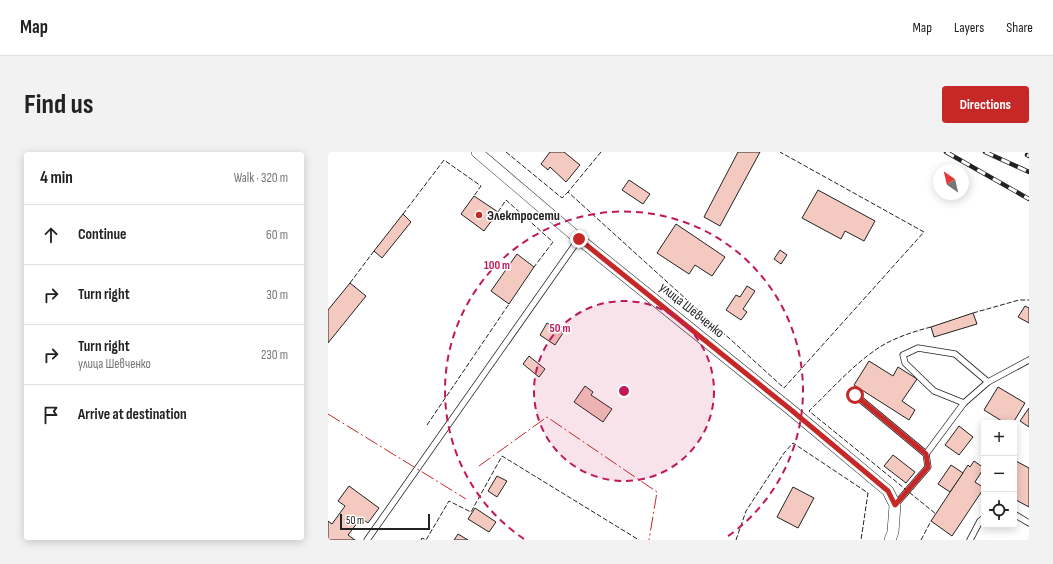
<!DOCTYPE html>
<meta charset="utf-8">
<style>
body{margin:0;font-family:"Sofia Sans Condensed",sans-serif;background:#f2f2f2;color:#222}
.controls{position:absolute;right:12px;bottom:12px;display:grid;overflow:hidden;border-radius:4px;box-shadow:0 2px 10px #0003}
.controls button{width:36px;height:36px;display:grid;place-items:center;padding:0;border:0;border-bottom:1px solid #e0e0e0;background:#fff;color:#222;font:20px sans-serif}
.compass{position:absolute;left:605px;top:12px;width:36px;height:36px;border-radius:50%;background:#fff;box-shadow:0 2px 10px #0003;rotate:326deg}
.scale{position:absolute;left:12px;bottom:10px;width:90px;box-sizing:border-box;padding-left:4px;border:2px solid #222;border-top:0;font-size:11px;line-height:14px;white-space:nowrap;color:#222;-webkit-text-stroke:3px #fff;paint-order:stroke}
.stop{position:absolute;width:12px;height:12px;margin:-9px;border:3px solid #c62828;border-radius:50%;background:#fff}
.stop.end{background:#c62828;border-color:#fff;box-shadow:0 1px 4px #0008}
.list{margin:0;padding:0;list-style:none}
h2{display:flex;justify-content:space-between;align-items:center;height:52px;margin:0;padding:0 16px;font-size:17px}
h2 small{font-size:13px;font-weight:400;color:#767676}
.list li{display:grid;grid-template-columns:26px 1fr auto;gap:12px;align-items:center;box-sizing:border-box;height:60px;padding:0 16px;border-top:1px solid #e0e0e0}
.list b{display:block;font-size:15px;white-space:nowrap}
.list p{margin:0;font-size:13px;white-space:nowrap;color:#767676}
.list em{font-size:13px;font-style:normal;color:#767676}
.icon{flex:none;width:22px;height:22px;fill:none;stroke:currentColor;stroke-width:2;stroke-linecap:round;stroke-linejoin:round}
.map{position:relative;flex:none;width:701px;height:388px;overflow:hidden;border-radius:4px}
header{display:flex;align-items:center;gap:24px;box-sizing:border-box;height:56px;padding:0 20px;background:#fff;border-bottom:1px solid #e0e0e0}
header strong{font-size:19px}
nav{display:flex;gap:22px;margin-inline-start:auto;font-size:14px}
.intro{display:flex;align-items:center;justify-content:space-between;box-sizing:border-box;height:96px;padding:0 24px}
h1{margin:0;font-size:28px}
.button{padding:10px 18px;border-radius:4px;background:#c62828;color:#fff;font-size:14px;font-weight:700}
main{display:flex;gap:24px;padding:0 24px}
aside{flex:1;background:#fff;border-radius:4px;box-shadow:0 2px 10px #0003}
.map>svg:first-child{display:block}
.building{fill:#f3c9c0;stroke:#222}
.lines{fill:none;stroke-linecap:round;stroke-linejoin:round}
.service-casing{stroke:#222;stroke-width:7}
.minor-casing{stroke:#222;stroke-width:12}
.service{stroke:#fff;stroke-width:5.5}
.minor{stroke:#fff;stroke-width:11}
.rail-casing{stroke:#222;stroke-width:4.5}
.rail{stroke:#fff;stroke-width:3;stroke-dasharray:9;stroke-linecap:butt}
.fence{stroke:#222;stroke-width:1;stroke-dasharray:5 2;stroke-linecap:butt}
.power{stroke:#c62828;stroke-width:1;stroke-dasharray:14 3 2 3;stroke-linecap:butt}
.route{stroke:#c62828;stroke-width:5}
.ring{fill:none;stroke:#c2185b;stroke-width:2;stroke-dasharray:7 5}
.poi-dot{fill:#c62828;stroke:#fff;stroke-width:1.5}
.labels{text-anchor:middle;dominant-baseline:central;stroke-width:3;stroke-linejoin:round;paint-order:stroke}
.poi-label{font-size:14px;font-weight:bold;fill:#222;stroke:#fff;text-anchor:start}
.street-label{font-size:14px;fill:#222;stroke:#fff}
.centre{fill:#c2185b;stroke:#fff;stroke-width:2}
.ring-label{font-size:12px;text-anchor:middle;font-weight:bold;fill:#c2185b;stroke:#fff;stroke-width:3;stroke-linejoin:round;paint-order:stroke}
</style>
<header>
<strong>Map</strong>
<nav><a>Map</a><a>Layers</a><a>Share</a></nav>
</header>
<div class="intro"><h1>Find us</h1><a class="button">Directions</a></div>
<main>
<aside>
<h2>4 min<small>Walk · 320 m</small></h2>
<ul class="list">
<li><svg class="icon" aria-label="ahead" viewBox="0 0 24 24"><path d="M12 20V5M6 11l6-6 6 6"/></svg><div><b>Continue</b></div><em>60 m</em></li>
<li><svg class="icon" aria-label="right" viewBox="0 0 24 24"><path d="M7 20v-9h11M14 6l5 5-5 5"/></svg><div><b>Turn right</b></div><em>30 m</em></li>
<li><svg class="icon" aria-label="right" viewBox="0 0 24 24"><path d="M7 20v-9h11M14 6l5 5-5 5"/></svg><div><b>Turn right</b><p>улица Шевченко</p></div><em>230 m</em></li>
<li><svg class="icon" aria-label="arrive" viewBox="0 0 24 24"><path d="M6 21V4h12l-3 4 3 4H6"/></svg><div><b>Arrive at destination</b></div></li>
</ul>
</aside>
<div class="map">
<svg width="701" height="388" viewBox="0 0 701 388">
<rect width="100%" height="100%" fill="#fff"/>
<g class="building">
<path d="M222,0H236L252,13L238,30L222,15L220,18L213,12Z"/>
<path d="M410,0H432L392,74L376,65Z"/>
<path d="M301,28L322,42L315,52L294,38Z"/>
<path d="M490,38L547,69L536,89L517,79L513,87L474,66Z"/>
<path d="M146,44L170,60L156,79L133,62Z"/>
<path d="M75,62L83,70L54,106L46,99Z"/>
<path d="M348,72L397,105L384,124L367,113L361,122L329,101Z"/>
<path d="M452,98L459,103L453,112L446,107Z"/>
<path d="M189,102L206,115L181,152L163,139Z"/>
<path d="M22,131L38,144L0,191V158Z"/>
<path d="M419,134L427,139L415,157L419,160L413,168L398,158L408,143L412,145Z"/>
<path d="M697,154L701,156V171L690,165Z"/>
<path d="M645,161L649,172L606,185L603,175Z"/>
<path d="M219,171L235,181L227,193L212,183Z"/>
<path d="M201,204L217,217L211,225L195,212Z"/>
<path d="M541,209L565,224L570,215L589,227L574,249L587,258L581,268L526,233Z"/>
<path d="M257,234L265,240L263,243L284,257L275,270L246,250Z"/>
<path d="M670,235L697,251L685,271H677L656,258Z"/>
<path d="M701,256V275L692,269Z"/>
<path d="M631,274L645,285L631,303L617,293Z"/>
<path d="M565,303L587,320L578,331L556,314Z"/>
<path d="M686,308L701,316V355L686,347Z"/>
<path d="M646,309L656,316L647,330L656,336L624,384L603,369L640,313L642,315Z"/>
<path d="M623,313L635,321L622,340L610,332Z"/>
<path d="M169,324L179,329L169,345L160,339Z"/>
<path d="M21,334L51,356L40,371L33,366L20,383L27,388H0V369L4,372L17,354L10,349Z"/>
<path d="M465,335L486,346L470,376L449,365Z"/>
<path d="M147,356L168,370L161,380L140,367Z"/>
<path d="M130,382L140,388H126Z"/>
</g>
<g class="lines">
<defs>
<g id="service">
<path d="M527,243L598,302L600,315L567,353"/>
<path d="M636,251L606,239L577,211L575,203L590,196L627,202L660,230"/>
<path d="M598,302L636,251L660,230L701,208"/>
<path d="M686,362L701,371"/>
<path d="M39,388L251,87"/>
<path d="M642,388L652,369L656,366"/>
</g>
<path id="minor" d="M149,0L251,87L462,257L560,339L567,353L565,380L562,388"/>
</defs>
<use href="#service" class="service-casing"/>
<use href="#minor" class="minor-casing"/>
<use href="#service" class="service"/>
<use href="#minor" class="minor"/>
<defs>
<g id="rail">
<path d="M618,0L701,47"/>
<path d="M657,0L701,20"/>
<path d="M699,3L701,4"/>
</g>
</defs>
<use href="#rail" class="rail-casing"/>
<use href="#rail" class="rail"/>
<g class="fence">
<path d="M178,0L234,46L240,40"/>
<path d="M273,0L240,40L456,236L596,80L452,0"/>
<path d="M170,60L178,48L225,90L206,115"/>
<path d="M75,62L116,8L153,34L146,44"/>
<path d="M22,131L46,99"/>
<path d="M645,161L691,148H701"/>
<path d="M603,175C584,180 562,187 546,199C522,216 502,239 481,259L608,362"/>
<path d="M99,273L181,152"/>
<path d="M93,388L94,386L98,388L121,349L143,360L174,304L311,388"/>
<path d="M408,388L418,359L456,301L465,291L540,341L533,388"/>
<path d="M593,388L603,369"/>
</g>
<g class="power">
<path d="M0,262L138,347"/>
<path d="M151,314L219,265L329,340L321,388"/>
</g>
</g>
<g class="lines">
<path class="route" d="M251,87L462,257L560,339L567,353L600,315L598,302L527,243"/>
</g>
<circle cx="296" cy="239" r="90" fill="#c2185b" fill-opacity=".12"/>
<g class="ring">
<circle cx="296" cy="239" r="90"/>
<path d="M196 387A179 179 0 1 1 396 387"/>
</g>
<circle class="poi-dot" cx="151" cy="63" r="4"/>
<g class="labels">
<g class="poi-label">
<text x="159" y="63">Электросети</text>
</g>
<g class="street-label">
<text transform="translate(364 158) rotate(39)">улица Шевченко</text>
</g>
</g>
<circle cx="296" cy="239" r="6" class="centre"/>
<g class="ring-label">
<text x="169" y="117">100 m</text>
<text x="232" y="180">50 m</text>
</g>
</svg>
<div class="controls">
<button>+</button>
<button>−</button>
<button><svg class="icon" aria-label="locate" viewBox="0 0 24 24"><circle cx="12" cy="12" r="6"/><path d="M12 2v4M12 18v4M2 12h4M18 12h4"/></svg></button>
</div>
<svg class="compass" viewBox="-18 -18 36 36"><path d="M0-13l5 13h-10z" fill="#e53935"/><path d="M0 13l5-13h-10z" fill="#767676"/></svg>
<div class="scale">50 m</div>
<div class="stop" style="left:527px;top:243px"></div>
<div class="stop end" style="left:251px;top:87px"></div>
</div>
</main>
